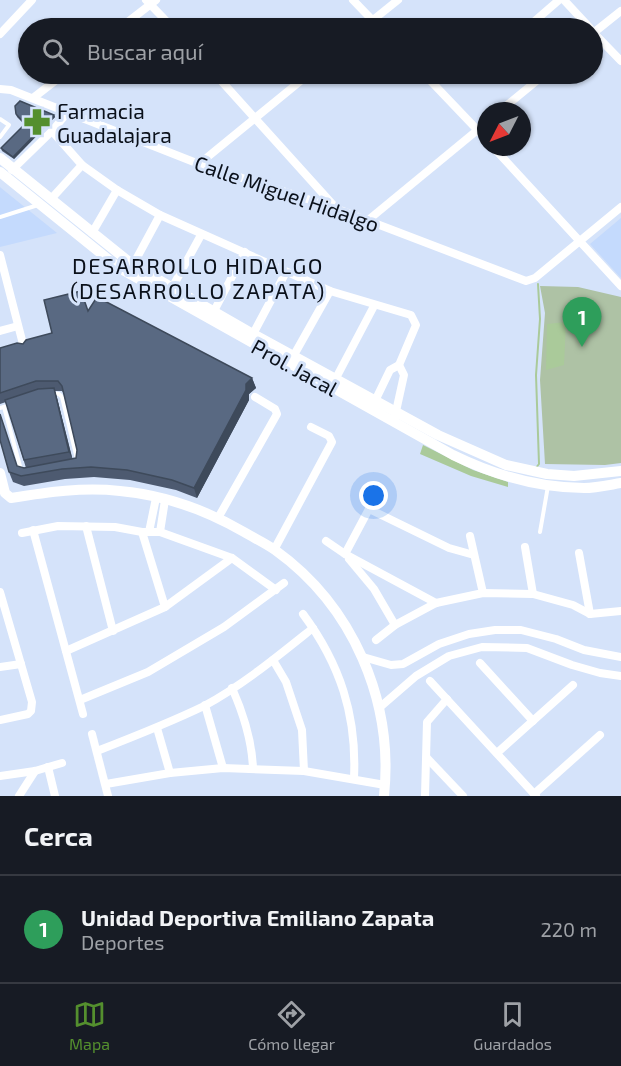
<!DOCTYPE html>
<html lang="es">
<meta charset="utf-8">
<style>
body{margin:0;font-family:"Exo 2",sans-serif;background:#242831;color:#f1f3f6}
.compass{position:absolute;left:477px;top:102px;width:54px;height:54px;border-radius:50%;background:#171b24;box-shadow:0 2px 4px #0004;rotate:228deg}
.you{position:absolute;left:374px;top:496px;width:21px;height:21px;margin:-15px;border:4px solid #fff;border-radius:50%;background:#1a73e8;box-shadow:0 0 0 9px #1a73e833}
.badge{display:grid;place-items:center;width:39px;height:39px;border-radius:50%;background:#548f2e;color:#fff;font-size:20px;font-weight:700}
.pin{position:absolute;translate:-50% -50px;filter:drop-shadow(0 2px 3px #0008)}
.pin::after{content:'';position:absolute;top:32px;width:21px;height:18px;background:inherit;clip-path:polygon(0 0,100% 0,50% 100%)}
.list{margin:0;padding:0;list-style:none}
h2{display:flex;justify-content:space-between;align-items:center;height:78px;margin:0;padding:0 24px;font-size:26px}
h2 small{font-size:20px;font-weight:400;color:#9ea1a6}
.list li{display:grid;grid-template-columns:39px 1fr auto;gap:18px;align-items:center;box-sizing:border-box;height:108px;padding:0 24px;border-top:2px solid #363941}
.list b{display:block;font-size:22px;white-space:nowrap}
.list p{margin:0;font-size:20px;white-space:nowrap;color:#9ea1a6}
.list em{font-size:20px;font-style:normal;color:#9ea1a6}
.icon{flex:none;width:33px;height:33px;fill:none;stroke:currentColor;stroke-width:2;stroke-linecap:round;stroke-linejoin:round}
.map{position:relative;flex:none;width:621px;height:796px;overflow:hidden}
.search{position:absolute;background:#171b24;box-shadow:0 2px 4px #0004;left:18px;right:18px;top:18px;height:66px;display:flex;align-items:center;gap:15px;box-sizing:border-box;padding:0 21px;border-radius:33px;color:#9ea1a6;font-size:22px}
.sheet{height:186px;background:#171b24}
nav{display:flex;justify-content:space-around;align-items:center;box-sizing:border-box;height:84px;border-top:2px solid #363941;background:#171b24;font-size:16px;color:#9ea1a6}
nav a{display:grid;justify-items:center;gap:3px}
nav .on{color:#548f2e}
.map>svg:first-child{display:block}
.built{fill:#c4dafd}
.green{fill:#aec2a5}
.water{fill:#aaca9a}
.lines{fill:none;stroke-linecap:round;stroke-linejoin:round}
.stream{stroke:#aaca9a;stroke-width:2}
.lane{stroke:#fff;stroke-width:4}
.street{stroke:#fff;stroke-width:8}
.secondary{stroke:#fff;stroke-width:10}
.wall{fill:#4d5a70;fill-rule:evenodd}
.shaded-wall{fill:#3e4a5b}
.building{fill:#596982;stroke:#3e4a5b;stroke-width:1.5}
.labels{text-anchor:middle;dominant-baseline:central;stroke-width:6;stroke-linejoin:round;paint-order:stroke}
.poi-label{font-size:21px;fill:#0a101a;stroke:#d5e3fa;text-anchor:start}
.street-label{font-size:21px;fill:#0a101a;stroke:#d5e3fa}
.neighbourhood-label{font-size:22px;letter-spacing:1.5px;fill:#0a101a;stroke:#d5e3fa}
</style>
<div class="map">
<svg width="621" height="796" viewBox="0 0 621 796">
<rect width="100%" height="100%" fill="#d5e3fa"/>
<g class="built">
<path d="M0,187L1,188L57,233L0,247Z"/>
<path d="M621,218V278L590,244Z"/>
</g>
<path class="green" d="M540,286L578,287L621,297V463L605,465L545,464L540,380L545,313Z"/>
<g class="water">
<path d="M566,322L564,365L546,370L547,324Z"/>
<path d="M423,445L473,470L508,482V487L471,476L420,454Z"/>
</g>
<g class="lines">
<path class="stream" d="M535,469L539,464L536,375L540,319L538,284"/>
<g class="lane">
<path d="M0,119L9,125L0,137"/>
<path d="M0,217L38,205"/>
<path d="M52,393L59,394L62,397L77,459"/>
<path d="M4,407L21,470"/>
<path d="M0,408L10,405"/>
<path d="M540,532L548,486"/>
</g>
<g class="street">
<path d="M146,0L173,28"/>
<path d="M353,0L380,28"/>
<path d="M564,0L590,28"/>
<path d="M529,26L559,0"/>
<path d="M120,28L156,0"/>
<path d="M363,28L398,0"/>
<path d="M592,31L621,61"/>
<path d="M0,34L32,0"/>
<path d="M592,34L621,11"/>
<path d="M215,74L335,207"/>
<path d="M424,74L486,139"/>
<path d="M0,89L11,90L199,164L335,208L526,281L535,278L621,207"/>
<path d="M33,98L64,74"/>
<path d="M500,111L545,74"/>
<path d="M52,131L82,165L117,190L160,215L330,291L411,315L416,325L399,365L390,370L375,401"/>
<path d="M493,147L621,286"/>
<path d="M199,164L309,74"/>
<path d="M12,170L52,131L68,112"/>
<path d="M51,199L82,165"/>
<path d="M367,221L486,123"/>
<path d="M92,233L117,190"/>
<path d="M0,255L24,348"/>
<path d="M133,265L160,215"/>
<path d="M172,288L201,235"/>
<path d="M214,311L245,252"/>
<path d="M0,331L18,326"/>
<path d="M253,334L286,272"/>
<path d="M294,355L330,291"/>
<path d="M336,378L374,306"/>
<path d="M395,416L404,375L399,365"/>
<path d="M369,509L449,548L474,555"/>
<path d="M218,518L277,414L275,409L255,397"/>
<path d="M86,526L113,631"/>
<path d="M33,530L83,714"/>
<path d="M142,532L165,607"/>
<path d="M149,532L156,498"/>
<path d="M160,532L165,500"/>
<path d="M22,533L58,526L115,527L142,532H160L232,558L276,590"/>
<path d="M470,536L483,593"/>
<path d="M326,541L345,554L436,603"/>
<path d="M525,547L533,594"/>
<path d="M274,550L332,442L329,436L311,427"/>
<path d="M579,553L590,614"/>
<path d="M345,554L378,492"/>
<path d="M349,559L374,589L395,625"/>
<path d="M0,592L32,702L31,711L28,714L0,720"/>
<path d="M303,614C340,664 357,715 354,778"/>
<path d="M376,640L395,625L436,603L483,593L533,594L573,605L590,614L621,611"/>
<path d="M66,651L165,607L232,558"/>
<path d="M363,657L391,665L403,664L439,644L469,634L495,630H521L556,639L584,650L621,657"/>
<path d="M273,660L286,682L302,730L304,771"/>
<path d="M480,663L533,721"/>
<path d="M0,667L21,664"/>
<path d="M430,681L536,796"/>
<path d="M232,688C244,715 252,740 253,769"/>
<path d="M80,700L148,672L224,627L284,583"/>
<path d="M205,705L223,768"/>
<path d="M379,708L416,676L449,656L482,647L527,648L572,665L600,673L621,676"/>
<path d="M157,728L170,773"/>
<path d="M92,734L108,796"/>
<path d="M97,751C133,737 169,723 204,706C243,685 278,656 313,628"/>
<path d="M497,753L573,685"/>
<path d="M427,758L463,796"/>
<path d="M48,767L55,796"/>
<path d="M0,776L35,771L62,763"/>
<path d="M106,784L170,773L223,768L304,771L385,785"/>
<path d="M534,794L600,735"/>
<path d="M19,796L35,771"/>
<path d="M425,796L427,722L447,699"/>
</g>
<g class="secondary">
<path d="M0,158L133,265L253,334L438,435L506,465L547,474L574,476L621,471"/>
<path d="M0,172L119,268L453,455C494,475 538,488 584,488C596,488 609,485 621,483"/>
<path d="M0,473L5,493L11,498C48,492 83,487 120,491C164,495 206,510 244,532C254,538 265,543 275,550C353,606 394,701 384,796"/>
</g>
</g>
<g class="wall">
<path d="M16,114L54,115L55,117L14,159L2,151L1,148L25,125L17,117Z"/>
<path d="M88,311L252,378L256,388L249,394V400L197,498L176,490L130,480L94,477L65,479L24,486L13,482L9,472L17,467L26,468L6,402L0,404V348L23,344L52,333ZM55,391H62L64,394L77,450L76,458H72L57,398Z"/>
</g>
<g class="shaded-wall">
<path d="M54,115L55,117L14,159L13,157Z"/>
<path d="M252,378L256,388L249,394V400L197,498L194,488L246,384Z"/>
<path d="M54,388L57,398L73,461L69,452Z"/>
</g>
<g class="building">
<path d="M20,101L54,115L13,157L1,148L25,124L16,114L15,106Z"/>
<path d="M81,291L88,311L97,297L252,378L246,384V390L194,488L172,480L127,470L91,467L62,469L21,476L9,472L0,440V414L17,466L24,468L76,458L77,450L62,386L58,381H36L0,393V348L17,343L23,344L26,340L52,333L44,300Z"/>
<path d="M54,388L69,452L24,460L5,400L38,389Z"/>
</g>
<defs>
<symbol id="pharmacy-bare" viewBox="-9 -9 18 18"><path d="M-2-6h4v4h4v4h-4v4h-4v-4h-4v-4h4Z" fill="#548f2e" stroke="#d5e3fa" stroke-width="2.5" paint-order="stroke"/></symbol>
</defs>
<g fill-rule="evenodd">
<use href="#pharmacy-bare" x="18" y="103" width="38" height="38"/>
</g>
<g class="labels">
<g class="poi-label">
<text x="57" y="110">Farmacia<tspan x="57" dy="24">Guadalajara</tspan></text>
</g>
<g class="street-label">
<text transform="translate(287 193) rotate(19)">Calle Miguel Hidalgo</text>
<text transform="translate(295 367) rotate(29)">Prol. Jacal</text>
</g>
<g class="neighbourhood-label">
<text x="198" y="265">DESARROLLO HIDALGO<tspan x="198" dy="25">(DESARROLLO ZAPATA)</tspan></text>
</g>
</g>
</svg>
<svg class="compass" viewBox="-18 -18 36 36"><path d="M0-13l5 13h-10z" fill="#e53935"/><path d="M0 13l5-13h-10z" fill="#9ea1a6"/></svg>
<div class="you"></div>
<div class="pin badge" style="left:582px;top:347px;background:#2e9e5b">1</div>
<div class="search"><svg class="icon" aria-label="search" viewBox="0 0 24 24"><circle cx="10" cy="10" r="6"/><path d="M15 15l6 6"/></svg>Buscar aquí</div>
</div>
<section class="sheet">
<h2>Cerca<small></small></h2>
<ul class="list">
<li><span class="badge" style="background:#2e9e5b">1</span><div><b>Unidad Deportiva Emiliano Zapata</b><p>Deportes</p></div><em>220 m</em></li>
</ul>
</section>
<nav>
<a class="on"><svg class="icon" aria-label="map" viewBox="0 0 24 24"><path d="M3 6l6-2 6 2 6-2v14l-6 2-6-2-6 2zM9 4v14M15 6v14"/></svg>Mapa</a>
<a><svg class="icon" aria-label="directions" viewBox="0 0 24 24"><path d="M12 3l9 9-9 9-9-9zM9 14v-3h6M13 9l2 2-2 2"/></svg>Cómo llegar</a>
<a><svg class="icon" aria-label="saved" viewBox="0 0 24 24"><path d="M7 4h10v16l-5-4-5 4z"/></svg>Guardados</a>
</nav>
